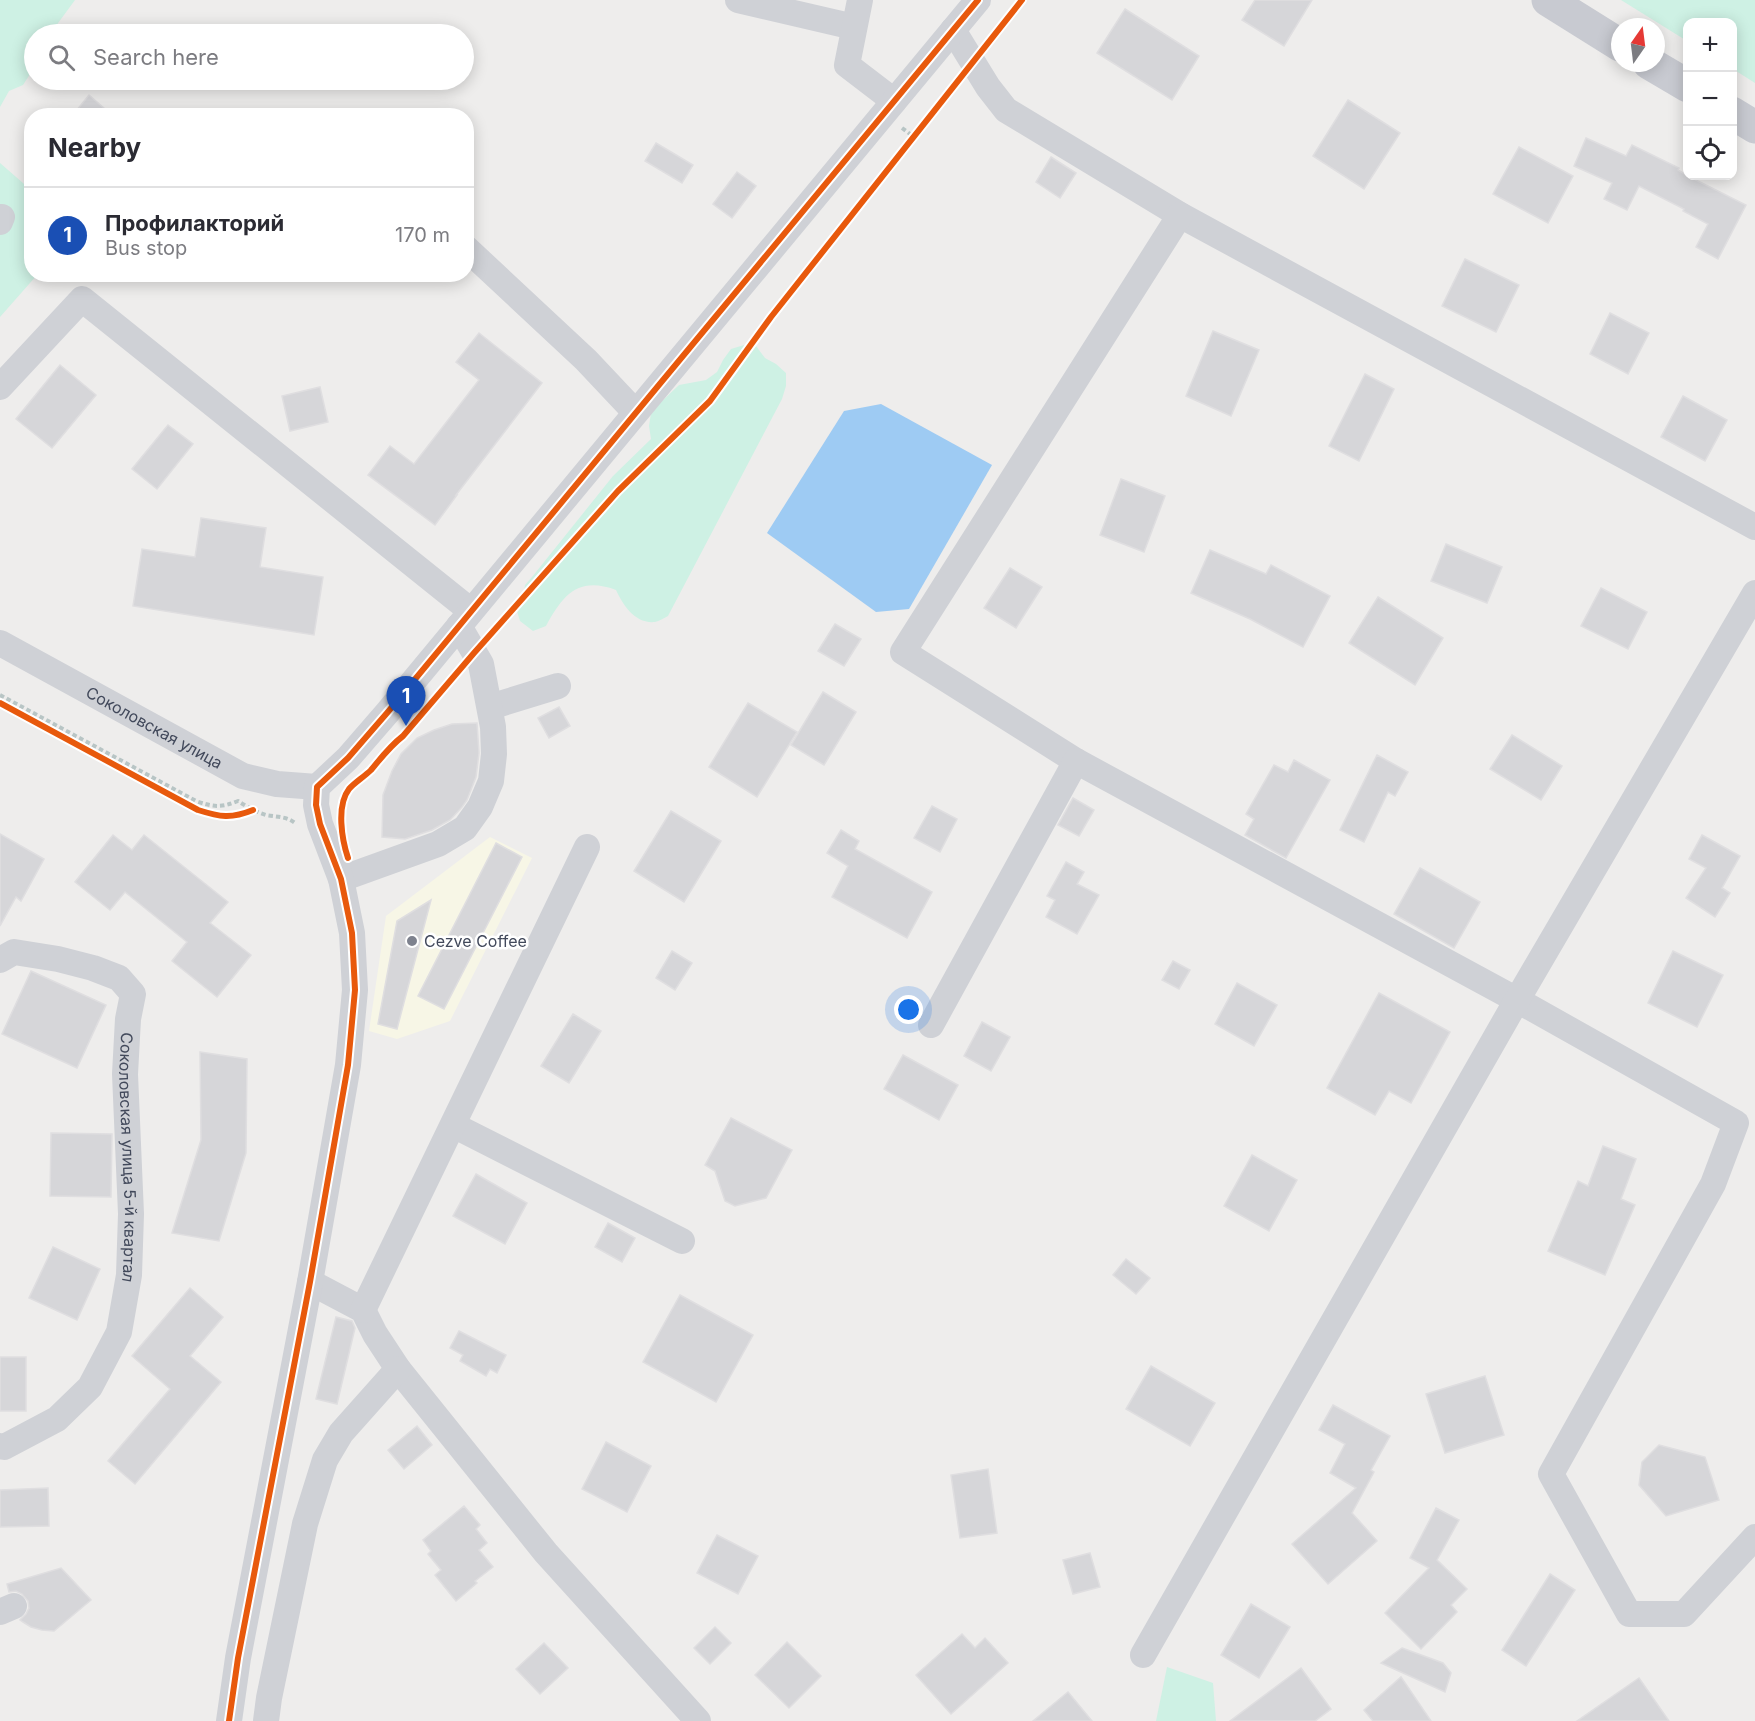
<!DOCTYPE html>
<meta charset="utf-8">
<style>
body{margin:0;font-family:Inter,sans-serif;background:#f2f2f3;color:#2b2b33}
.controls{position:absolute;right:18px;top:18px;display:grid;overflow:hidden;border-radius:12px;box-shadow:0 3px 15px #0003}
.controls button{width:54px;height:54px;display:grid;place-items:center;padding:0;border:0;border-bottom:2px solid #e1e1e2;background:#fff;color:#2b2b33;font:30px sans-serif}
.compass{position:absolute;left:1611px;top:18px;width:54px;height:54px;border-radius:50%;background:#fff;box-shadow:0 3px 15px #0003;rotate:14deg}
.you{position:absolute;left:909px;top:1010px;width:21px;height:21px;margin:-15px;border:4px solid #fff;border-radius:50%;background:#1a73e8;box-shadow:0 0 0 9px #1a73e833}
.badge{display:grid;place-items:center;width:39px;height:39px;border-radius:50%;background:#7e828e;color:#fff;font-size:20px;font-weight:700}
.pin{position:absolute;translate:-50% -50px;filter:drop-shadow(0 2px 3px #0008)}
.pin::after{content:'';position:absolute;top:32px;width:21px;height:18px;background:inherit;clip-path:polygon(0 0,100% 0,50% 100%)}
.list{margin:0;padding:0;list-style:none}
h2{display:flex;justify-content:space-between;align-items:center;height:78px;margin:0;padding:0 24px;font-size:26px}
h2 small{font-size:20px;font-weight:400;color:#7c7c81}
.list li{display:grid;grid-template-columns:39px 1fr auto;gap:18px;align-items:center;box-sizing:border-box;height:96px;padding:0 24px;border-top:2px solid #e1e1e2}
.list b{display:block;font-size:22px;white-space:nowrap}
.list p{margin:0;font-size:20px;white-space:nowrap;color:#7c7c81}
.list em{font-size:20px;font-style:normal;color:#7c7c81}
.icon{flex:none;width:33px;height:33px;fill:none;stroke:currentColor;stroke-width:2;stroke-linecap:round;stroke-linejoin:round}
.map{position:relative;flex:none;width:1755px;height:1721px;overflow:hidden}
.search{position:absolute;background:#fff;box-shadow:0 3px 15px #0003;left:24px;top:24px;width:450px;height:66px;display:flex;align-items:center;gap:15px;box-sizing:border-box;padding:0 21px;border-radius:33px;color:#7c7c81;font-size:22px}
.panel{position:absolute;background:#fff;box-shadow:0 3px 15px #0003;left:24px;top:108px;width:450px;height:174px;border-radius:24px}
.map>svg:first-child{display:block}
.commercial{fill:#f7f6e6}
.green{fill:#cef1e4}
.water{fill:#9ecbf3}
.building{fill:#d6d6d9;stroke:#dfdee0;stroke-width:1.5}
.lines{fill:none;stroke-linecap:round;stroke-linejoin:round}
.path{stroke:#b8c5c5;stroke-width:4;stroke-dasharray:4.5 3;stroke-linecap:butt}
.minor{stroke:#cfd1d6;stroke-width:26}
.major{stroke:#c8cad1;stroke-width:33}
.cycleway-casing{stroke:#fff;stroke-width:10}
.cycleway{stroke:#e8590c;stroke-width:6}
.poi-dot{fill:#7e828e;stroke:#fff;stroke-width:2}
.labels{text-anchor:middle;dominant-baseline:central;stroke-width:5;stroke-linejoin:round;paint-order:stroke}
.street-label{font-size:16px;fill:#42495b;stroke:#fff}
.poi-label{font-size:16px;fill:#42495b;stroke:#fff;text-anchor:start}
</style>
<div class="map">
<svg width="1755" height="1721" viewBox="0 0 1755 1721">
<rect width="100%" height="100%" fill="#eeedec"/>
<path class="commercial" d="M490,837L532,858L450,1021L397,1039L369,1031L386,916Z"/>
<g class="green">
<path d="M0,0H75L50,34H34V68L23,85L9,91L0,107Z"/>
<path d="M1621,0H1755V83L1733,69L1732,22H1688L1687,41Z"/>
<path d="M0,163L31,190L32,274L37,275L0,317Z"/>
<path d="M744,345L756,346L765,358L776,364L786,373V386L782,399L668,616C664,618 659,621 655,622C635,624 623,605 616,590C578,576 563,595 546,626L533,631L520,621L516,608L523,597L525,585L532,577L613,476L651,439L649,426L651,413L660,403L679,385L706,380L717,372L723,360L731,349Z"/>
<path d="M1167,1667L1213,1683L1216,1721H1156Z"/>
</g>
<path class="water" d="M881,404L992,465L909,609L876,612L767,533L844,411Z"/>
<g class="building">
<path d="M1255,0H1312L1284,46L1242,20Z"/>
<path d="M1125,9L1199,56L1172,100L1097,53Z"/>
<path d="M89,95L113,116H72Z"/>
<path d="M1348,100L1400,133L1364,189L1313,156Z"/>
<path d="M1586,138L1626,156L1632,145L1679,168L1678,170L1688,176L1746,205L1718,259L1696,247L1708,224L1683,211L1684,209L1639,186L1627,210L1604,199L1612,183L1574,166Z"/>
<path d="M656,143L693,165L682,183L645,161Z"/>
<path d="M1519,147L1573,176L1548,223L1493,194Z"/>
<path d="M1051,157L1076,173L1060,198L1036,182Z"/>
<path d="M737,172L756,186L732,218L713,204Z"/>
<path d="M1465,259L1519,285L1496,332L1442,306Z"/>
<path d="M1610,313L1649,333L1628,374L1590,354Z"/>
<path d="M1213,331L1259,350L1231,416L1186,396Z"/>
<path d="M479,333L542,383L456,495H457L435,525L368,475L390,446L414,464L479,380L456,362Z"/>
<path d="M60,365L96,395L52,448L16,419Z"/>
<path d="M1365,374L1394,389L1359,461L1329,446Z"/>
<path d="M320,387L328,422L290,431L282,396Z"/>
<path d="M1683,396L1727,420L1705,461L1661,437Z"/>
<path d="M168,425L193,444L157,489L132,469Z"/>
<path d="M1121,479L1165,496L1144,552L1100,535Z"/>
<path d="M201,518L266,528L260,567L323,577L314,635L133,606L142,549L195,557Z"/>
<path d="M1446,544L1502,567L1487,603L1431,581Z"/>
<path d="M1210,550L1266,574L1271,565L1330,596L1303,647L1250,619L1191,593Z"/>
<path d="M1010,568L1042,587L1016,628L984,608Z"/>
<path d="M1601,588L1647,612L1628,649L1581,626Z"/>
<path d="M1378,597L1443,638L1415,685L1349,643Z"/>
<path d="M835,624L861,639L844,666L818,651Z"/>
<path d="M823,692L856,712L824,765L791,745Z"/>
<path d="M748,703L797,732L757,797L709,767Z"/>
<path d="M559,707L570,726L549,738L538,718Z"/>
<path d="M477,723L479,753L476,777L467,800L462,807L450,820L432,830L405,839L382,837L383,795L392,771L401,754L417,738L434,730L452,724Z"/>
<path d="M1512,735L1562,766L1541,800L1490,769Z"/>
<path d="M1377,755L1408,772L1395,796L1388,792L1364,842L1340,830Z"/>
<path d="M1294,760L1330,780L1286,858L1245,835L1254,819L1246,814L1274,765L1288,772Z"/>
<path d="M1073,798L1094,810L1079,836L1058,825Z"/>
<path d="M932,806L957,819L940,852L914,838Z"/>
<path d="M671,811L721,841L684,902L634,871Z"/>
<path d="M841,830L859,841L855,849L932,892L907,938L832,897L848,866L827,853Z"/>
<path d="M0,834L44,859L21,901L16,897L0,926Z"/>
<path d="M113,835L132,850L144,835L228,902L210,923L251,955L217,997L172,961L187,942L125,892L110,910L75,882Z"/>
<path d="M1702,835L1740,856L1722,888L1730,893L1715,917L1686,898L1706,868L1689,859Z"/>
<path d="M496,843L522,857L444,1009L418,996Z"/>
<path d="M1066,862L1084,872L1077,884L1099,895L1077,934L1046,917L1055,900L1047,896Z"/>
<path d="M1420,868L1480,902L1454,948L1394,914Z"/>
<path d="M431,900L397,1029L378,1024L397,921Z"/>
<path d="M672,951L692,963L675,990L656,978Z"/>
<path d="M1673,951L1723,975L1697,1027L1648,1003Z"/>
<path d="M1173,961L1190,970L1179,989L1162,980Z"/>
<path d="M31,971L106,1005L77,1068L2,1034Z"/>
<path d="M1237,983L1277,1005L1254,1046L1215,1024Z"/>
<path d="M1379,993L1450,1032L1411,1103L1389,1091L1375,1115L1327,1088Z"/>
<path d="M573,1014L601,1031L569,1083L541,1066Z"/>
<path d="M982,1022L1010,1037L991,1071L964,1056Z"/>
<path d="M200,1052L247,1059L246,1153L219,1241L172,1233L201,1140Z"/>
<path d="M903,1055L958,1085L939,1120L884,1089Z"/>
<path d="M731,1118L792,1150L766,1198L735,1206L725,1201L715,1171L705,1165Z"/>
<path d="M51,1133L112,1134L111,1197L50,1196Z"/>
<path d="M1603,1146L1636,1159L1621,1199L1635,1205L1605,1275L1548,1251L1578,1181L1588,1186Z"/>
<path d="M1252,1155L1297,1180L1269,1231L1224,1206Z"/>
<path d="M476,1174L527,1203L505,1244L453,1216Z"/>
<path d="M608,1223L635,1238L622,1262L595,1247Z"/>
<path d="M53,1247L100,1269L77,1320L29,1298Z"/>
<path d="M1126,1259L1150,1278L1136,1294L1113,1275Z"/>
<path d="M190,1288L223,1317L190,1356L221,1382L135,1484L108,1461L170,1389L132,1356Z"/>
<path d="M680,1295L753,1335L716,1402L643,1362Z"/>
<path d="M336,1317L352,1321L355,1328L337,1404L316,1399Z"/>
<path d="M459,1331L506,1355L497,1373L490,1369L486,1376L460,1361L463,1355L450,1348Z"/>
<rect x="0" y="1357" width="26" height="54"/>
<path d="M1151,1366L1215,1403L1190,1446L1126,1409Z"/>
<path d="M1485,1376L1504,1435L1445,1453L1426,1394Z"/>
<path d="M1333,1405L1390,1436L1371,1470L1374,1472L1352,1513L1377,1541L1328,1584L1292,1544L1356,1488L1330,1473L1345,1444L1319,1430Z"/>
<path d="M417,1426L432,1445L404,1469L388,1450Z"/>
<path d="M606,1442L651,1466L627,1512L582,1489Z"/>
<path d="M1659,1445L1705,1457L1719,1500L1666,1516L1639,1485L1642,1462Z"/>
<path d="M988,1469L997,1533L960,1538L951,1475Z"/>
<path d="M48,1488L49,1526L0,1527V1490Z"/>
<path d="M464,1506L480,1525L476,1529L487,1543L479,1550L493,1567L475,1581L477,1583L456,1601L435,1575L441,1570L428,1554L431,1551L423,1540Z"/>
<path d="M1436,1508L1459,1520L1437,1560L1467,1589L1451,1605L1457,1612L1421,1649L1385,1613L1429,1568L1410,1558Z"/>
<path d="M717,1535L758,1556L738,1594L697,1573Z"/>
<path d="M1090,1553L1100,1587L1073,1594L1063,1560Z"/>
<path d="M61,1568L91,1600L54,1631L42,1630L31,1627L23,1622L20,1620L26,1614L29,1608L28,1601L22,1594L16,1591L9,1592L7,1584Z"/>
<path d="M1550,1574L1575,1590L1526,1666L1502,1650Z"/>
<path d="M1251,1604L1290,1627L1259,1678L1221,1655Z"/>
<path d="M715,1627L731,1643L710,1664L694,1648Z"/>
<path d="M962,1634L975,1648L985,1638L1008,1663L951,1714L916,1675Z"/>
<path d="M787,1642L821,1676L789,1708L755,1675Z"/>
<path d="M544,1643L568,1668L540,1694L516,1669Z"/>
<path d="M1402,1648L1443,1663L1451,1673L1445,1692L1381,1663Z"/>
<path d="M1301,1668L1331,1709L1315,1721H1230Z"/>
<path d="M1401,1677L1431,1721H1373L1364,1710Z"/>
<path d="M1639,1678L1669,1721H1577Z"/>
<path d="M1068,1692L1092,1721H1033Z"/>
</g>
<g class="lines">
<g class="path">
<path d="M902,128L914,137"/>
<path d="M0,695L196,801C213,807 221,808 238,801C246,806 256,812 266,815C276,817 286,816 295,823"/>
</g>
<g class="minor">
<path d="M738,0L854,27"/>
<path d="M860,0L847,65L894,101"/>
<path d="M953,30L988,87L1006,110L1180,215L1755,527"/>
<path d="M0,222L2,217"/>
<path d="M466,248L586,360L635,412"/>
<path d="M0,387L82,299L471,611"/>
<path id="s1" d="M0,643L243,776L277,784L317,787"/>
<path d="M490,707L558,686"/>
<path d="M1076,761L903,652L1180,215"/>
<path d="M341,879L438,844L465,828L480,807L491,781L494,754L493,727L481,664L459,626"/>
<path id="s2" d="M0,960L14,952L58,959L93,968L119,978L133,994L128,1019L125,1074L131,1214L129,1275L119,1332L90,1387L57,1419L4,1447L0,1446"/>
<path d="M931,1025L1076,761L1517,1000L1736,1123L1713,1184L1551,1474L1629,1614H1684L1755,1537"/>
<path d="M453,1125L682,1241"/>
<path d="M310,1282L363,1310L375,1334L398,1369L546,1553L698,1721"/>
<path d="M363,1310L587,847"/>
<path d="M0,1612L14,1606"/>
<path d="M1143,1655L1517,1000L1755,593"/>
<path d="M229,1721L238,1658L310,1282L348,1065L355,990L352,933L341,879L320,824L316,805L317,787L348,758L387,713L978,0"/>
<path d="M266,1721L269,1698L305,1524L325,1460L341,1433L398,1369"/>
</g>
<g class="major">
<path d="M1548,0L1620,45"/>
<path d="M1649,63L1688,86"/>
<path d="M1732,113L1755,127"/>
</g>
<defs>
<g id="cycleway">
<path d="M0,703L198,810C220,817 231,819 253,810"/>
<path d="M348,858C342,840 336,806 349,789C355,782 364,777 371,770C381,758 390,746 403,736L474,653L618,491L710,401L771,317L1022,0"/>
<path d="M229,1721L238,1658L310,1282L348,1065L355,990L352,933L341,879L320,824L316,805L317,787L348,758L387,713L978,0"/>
</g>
</defs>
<use href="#cycleway" class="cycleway-casing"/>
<use href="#cycleway" class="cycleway"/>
</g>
<circle class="poi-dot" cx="412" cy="941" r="6"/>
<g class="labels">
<g class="street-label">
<text stroke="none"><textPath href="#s1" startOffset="176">Соколовская улица</textPath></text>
<text stroke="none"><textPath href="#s2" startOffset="310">Соколовская улица 5-й квартал</textPath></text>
</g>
<g class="poi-label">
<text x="424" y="941">Cezve Coffee</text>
</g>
</g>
</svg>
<div class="controls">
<button>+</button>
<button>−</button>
<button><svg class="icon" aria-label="locate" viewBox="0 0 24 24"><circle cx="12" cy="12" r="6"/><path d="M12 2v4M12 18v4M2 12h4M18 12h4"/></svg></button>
</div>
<svg class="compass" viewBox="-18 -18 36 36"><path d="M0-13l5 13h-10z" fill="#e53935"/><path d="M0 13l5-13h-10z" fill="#7c7c81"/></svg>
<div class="you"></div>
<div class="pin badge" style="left:406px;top:726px;background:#1a4fb4">1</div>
<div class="search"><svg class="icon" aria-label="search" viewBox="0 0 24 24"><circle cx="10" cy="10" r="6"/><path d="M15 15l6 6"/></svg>Search here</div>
<section class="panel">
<h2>Nearby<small></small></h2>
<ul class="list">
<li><span class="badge" style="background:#1a4fb4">1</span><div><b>Профилакторий</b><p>Bus stop</p></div><em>170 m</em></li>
</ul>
</section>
</div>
